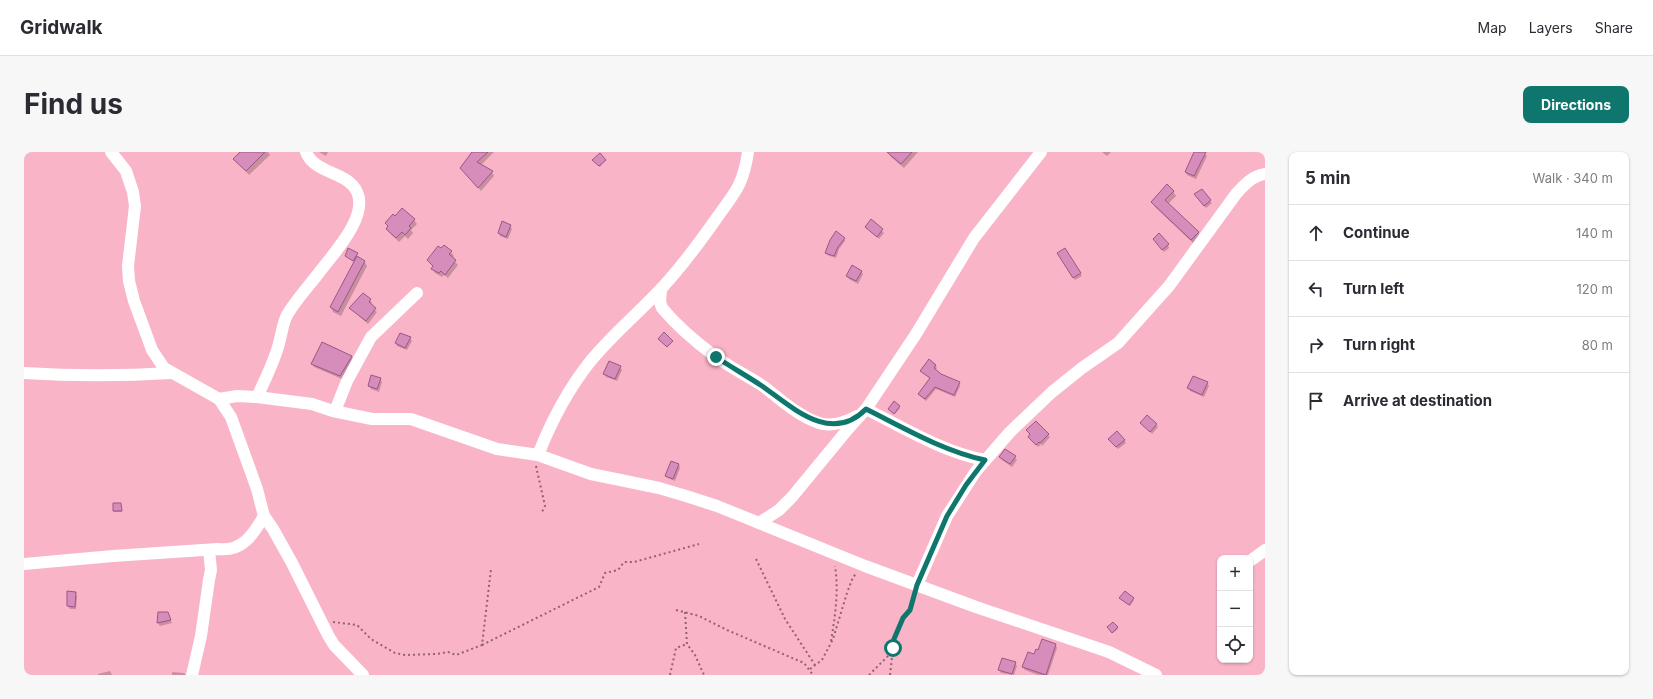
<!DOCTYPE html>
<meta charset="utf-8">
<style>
body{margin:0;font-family:Inter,sans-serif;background:#f7f7f7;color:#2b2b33}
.controls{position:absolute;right:12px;bottom:12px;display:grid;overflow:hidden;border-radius:8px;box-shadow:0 1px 3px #0004}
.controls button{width:36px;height:36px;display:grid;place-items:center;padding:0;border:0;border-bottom:1px solid #e1e1e2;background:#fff;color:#2b2b33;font:20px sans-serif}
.stop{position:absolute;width:12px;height:12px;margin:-9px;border:3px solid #0f766e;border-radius:50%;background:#fff}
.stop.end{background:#0f766e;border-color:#fff;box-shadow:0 1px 4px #0008}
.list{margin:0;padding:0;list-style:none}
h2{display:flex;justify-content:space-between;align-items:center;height:52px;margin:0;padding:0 16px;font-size:17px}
h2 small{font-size:13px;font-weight:400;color:#7c7c81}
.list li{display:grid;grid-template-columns:26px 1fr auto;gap:12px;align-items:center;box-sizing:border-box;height:56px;padding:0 16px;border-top:1px solid #e1e1e2}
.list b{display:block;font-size:15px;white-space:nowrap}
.list em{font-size:13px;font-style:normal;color:#7c7c81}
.icon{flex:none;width:22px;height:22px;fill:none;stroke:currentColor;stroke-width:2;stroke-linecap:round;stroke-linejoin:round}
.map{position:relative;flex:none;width:1241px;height:523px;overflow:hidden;border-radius:8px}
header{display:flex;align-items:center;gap:24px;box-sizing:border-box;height:56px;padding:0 20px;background:#fff;border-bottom:1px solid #e1e1e2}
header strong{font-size:19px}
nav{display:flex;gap:22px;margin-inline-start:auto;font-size:14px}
.intro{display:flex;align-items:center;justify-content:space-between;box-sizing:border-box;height:96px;padding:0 24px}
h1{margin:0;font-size:28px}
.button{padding:10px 18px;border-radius:8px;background:#0f766e;color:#fff;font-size:14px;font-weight:700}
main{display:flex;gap:24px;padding:0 24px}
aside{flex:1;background:#fff;border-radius:8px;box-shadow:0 1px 3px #0004}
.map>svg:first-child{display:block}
.shadow{fill:#0003}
.building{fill:#d68dbc;stroke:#9b5784}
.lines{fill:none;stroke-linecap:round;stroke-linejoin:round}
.path{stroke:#93616f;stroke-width:2;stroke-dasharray:2 3;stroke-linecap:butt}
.minor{stroke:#fff;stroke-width:12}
.route{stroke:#0f766e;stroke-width:5}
</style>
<header>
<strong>Gridwalk</strong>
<nav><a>Map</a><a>Layers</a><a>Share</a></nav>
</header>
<div class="intro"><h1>Find us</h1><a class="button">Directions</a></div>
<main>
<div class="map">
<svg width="1241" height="523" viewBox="0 0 1241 523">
<rect width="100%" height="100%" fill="#fab4c7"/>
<g class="shadow">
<path d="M217,0H244L246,3L225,23L210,7Z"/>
<path d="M295,0H304L302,4Z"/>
<path d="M449,0H470L457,13L468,20L470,24L457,39L437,16Z"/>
<path d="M864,0H894L880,16L867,5Z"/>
<path d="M1078,0H1087L1083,4Z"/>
<path d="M1171,0H1179L1183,4L1172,27L1163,23L1162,20Z"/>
<path d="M581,8L576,15L570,9Z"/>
<path d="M1177,38L1188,51L1182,56L1173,46Z"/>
<path d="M1149,39L1152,44L1144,52L1174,80L1177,85L1170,92L1131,55L1128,50Z"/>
<path d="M390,68L393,72L387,78L389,81L384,87L381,84L375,90L366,81L363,77L364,75L362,71Z"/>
<path d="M847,69L860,81L855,87L842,75Z"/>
<path d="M486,74L488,77L484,87L476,84L475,81Z"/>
<path d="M820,86L821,89L815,97L812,106L803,103L802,101Z"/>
<path d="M1130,87L1144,93L1145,96L1140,100Z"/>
<path d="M1041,98L1058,124L1051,128L1034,101Z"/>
<path d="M427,100L430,104L428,106L434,113L424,126L420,123L418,125L411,121L408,117L410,115L405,108Z"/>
<path d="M333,102L332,105L340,109L343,114L317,164L309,160L307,155L331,110L323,105Z"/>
<path d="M837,119L839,122L834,132L825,127L823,124Z"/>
<path d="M346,148L348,151L346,153L353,160L344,172L326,156Z"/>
<path d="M386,186L388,189L383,198L373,194L372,191Z"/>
<path d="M328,204L329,207L318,227L290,215L288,212Z"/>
<path d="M911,213L913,216L911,219L935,231L936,234L931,245L912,237L902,249L896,244L895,242L906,227L898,219Z"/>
<path d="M596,215L598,218L593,229L582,225L581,222Z"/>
<path d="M356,227L358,230L355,240L347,237L345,234Z"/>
<path d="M1183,231L1185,234L1180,245L1166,239L1164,236Z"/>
<path d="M870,251L876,256L871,262L865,258Z"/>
<path d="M1012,270L1026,285L1018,294L1017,292L1014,295L1005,285Z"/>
<path d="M1117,271L1132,273L1134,275L1128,282Z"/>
<path d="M1100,288L1102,291L1094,297L1087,290Z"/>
<path d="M976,305H991L993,308L988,315L978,308Z"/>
<path d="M648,310L655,313L656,316L651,329L644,326L642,324Z"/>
<path d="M97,352L98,360H90V359Z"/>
<path d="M1101,440L1110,448L1106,454L1097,447Z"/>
<path d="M51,441L53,444L52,457H46L44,454Z"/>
<path d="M135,461L145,465L148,471L136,474L134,471Z"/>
<path d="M1089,471L1094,477L1089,481L1084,475Z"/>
<path d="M1018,489L1032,493L1033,496L1024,523H1014L1001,518L999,515L1015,499Z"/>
<path d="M991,511L993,514L990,523L977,521L975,518Z"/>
<path d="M86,519L88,523H74V522Z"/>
<path d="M148,520L160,521L162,523H148Z"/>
</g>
<g class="building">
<path d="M216,0H241L222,19L209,7Z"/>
<path d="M448,0H464L453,10L469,19L454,36L436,16Z"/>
<path d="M863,0H888L877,12Z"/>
<path d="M1170,0H1182L1170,24L1161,20Z"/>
<path d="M576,1L582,8L575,14L568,8Z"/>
<path d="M1143,32L1150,39L1141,48L1175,80L1167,88L1127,50Z"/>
<path d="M1178,37L1187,48L1180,54L1170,42Z"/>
<path d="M378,56L391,67L385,74L387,76L381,83L378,80L372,86L362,77L364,74L361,71L369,62L371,64Z"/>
<path d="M847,67L859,77L853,85L841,75Z"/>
<path d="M478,69L487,73L482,85L474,81Z"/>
<path d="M812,79L821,86L814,95L810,104L801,101L806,88Z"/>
<path d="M1135,81L1145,92L1138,98L1129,87Z"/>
<path d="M420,93L428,99L425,102L432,108L421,123L417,119L415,121L407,117L409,114L403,108L414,94L417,96Z"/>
<path d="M324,96L334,101L329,109L321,104Z"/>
<path d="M1041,96L1057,121L1049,126L1033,101Z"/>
<path d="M333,104L341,109L314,160L306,155Z"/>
<path d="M828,113L838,119L832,129L822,124Z"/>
<path d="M339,141L347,147L345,150L352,156L342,169L325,156Z"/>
<path d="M640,180L649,189L643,195L634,187Z"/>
<path d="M376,181L387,185L381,196L371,191Z"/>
<path d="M298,190L328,204L316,224L287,212Z"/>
<path d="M905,207L912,213L910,216L917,222L936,230L930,243L911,235L901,247L894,242L906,226L896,219Z"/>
<path d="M585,209L597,214L591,227L579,222Z"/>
<path d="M347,223L357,226L353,237L344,234Z"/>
<path d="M1169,224L1184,230L1178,243L1163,236Z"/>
<path d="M870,249L876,254L870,262L864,257Z"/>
<path d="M1123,263L1133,272L1126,280L1116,271Z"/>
<path d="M1012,269L1025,282L1016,291L1015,290L1012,293L1004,285L1006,282L1002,278Z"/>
<path d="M1093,279L1101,288L1092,295L1084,287Z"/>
<path d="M981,297L992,304L986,312L975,305Z"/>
<path d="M647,309L655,312L649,327L641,324Z"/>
<path d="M89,351H97L98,359H89Z"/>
<path d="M43,439L52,440L51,455L43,454Z"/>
<path d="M1101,439L1110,446L1105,453L1095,446Z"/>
<path d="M134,460H144L147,468L133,471Z"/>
<path d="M1089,470L1094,475L1088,481L1083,475Z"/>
<path d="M1018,487L1032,492L1022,523L998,515L1004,500L1010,502L1012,497L1014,498Z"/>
<path d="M978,506L992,510L988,522L974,518Z"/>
</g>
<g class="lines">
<g class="path">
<path d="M512,314L521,354L517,362"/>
<path d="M732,407L761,467L791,513"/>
<path d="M652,458L675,464L703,478L780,511L789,523"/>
<path d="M661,460L663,492L671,503L680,523"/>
<path d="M309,470L333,473L347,487L371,501L381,503L413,502L424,500L432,503L458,493L467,417"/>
<path d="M807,489C811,465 815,439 811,414"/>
<path d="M458,493L575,435L581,421L594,418L600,410H610L675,392"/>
<path d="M786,517L798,508L809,487L823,441L829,425L833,421"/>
<path d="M646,523L652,496L663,492"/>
<path d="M845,523L868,500"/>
<path d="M866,523L870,487L879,466L886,458L890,444"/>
</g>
<g class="minor">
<path d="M87,0L102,19L109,40L111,54L104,114L105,129L110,149L128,198L140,216L195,247L207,265L233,337L240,364L249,377L268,411L304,483L310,493L339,523"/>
<path d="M637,137L636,150L638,156C653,174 673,191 692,205C707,216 724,224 739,234C756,247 774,264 795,271C808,275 822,270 833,264"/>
<path d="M0,221C49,224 98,224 147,221"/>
<path d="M233,245C240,230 248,214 253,198C257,187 258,173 263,163C272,148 284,135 294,122C308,103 345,65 333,40C324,19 290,22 282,0"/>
<path d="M195,247L213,244L233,245L288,252L309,259L348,267H387L473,297L514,303L567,322L635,336L662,344L693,354L841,414L952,455L1085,500L1132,523"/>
<path d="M842,257C880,276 919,300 961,308"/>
<path d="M311,259L323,229L347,185L393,141"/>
<path d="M514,303C527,270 543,239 565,211C585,186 609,166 631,143C654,120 673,94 692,67C711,40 719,34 724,0"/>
<path d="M735,371L755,358L768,345L824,277L842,257L892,182L950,86L1017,0"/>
<path d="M1226,409L1241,398"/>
<path d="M0,412L89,404L194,397C218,400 229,383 240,364"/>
<path d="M893,433L923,364L952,319L986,280L1028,240L1058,216L1094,191L1145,134L1212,42C1220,33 1228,24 1241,22"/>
<path d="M168,523L177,484L185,428L187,418L185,398"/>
</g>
</g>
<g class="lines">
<path class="route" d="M692,205C707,215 723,224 738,234C768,255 807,293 842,257C880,276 919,299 961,308L942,333L923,364L893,433L886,458L879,466L870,487L869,496"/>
</g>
</svg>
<div class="controls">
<button>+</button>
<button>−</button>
<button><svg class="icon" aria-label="locate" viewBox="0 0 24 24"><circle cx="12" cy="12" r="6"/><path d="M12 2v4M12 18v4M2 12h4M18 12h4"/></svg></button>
</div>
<div class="stop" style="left:869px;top:496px"></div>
<div class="stop end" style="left:692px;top:205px"></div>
</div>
<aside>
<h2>5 min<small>Walk · 340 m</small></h2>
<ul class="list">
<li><svg class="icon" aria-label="ahead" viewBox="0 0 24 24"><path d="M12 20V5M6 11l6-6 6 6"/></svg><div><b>Continue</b></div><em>140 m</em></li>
<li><svg class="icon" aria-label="left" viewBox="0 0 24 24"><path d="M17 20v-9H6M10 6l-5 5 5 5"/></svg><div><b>Turn left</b></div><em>120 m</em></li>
<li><svg class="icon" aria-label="right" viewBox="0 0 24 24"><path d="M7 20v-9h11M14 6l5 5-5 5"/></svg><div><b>Turn right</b></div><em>80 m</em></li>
<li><svg class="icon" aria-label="arrive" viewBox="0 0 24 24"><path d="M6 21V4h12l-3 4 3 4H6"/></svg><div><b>Arrive at destination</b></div></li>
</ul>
</aside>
</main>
